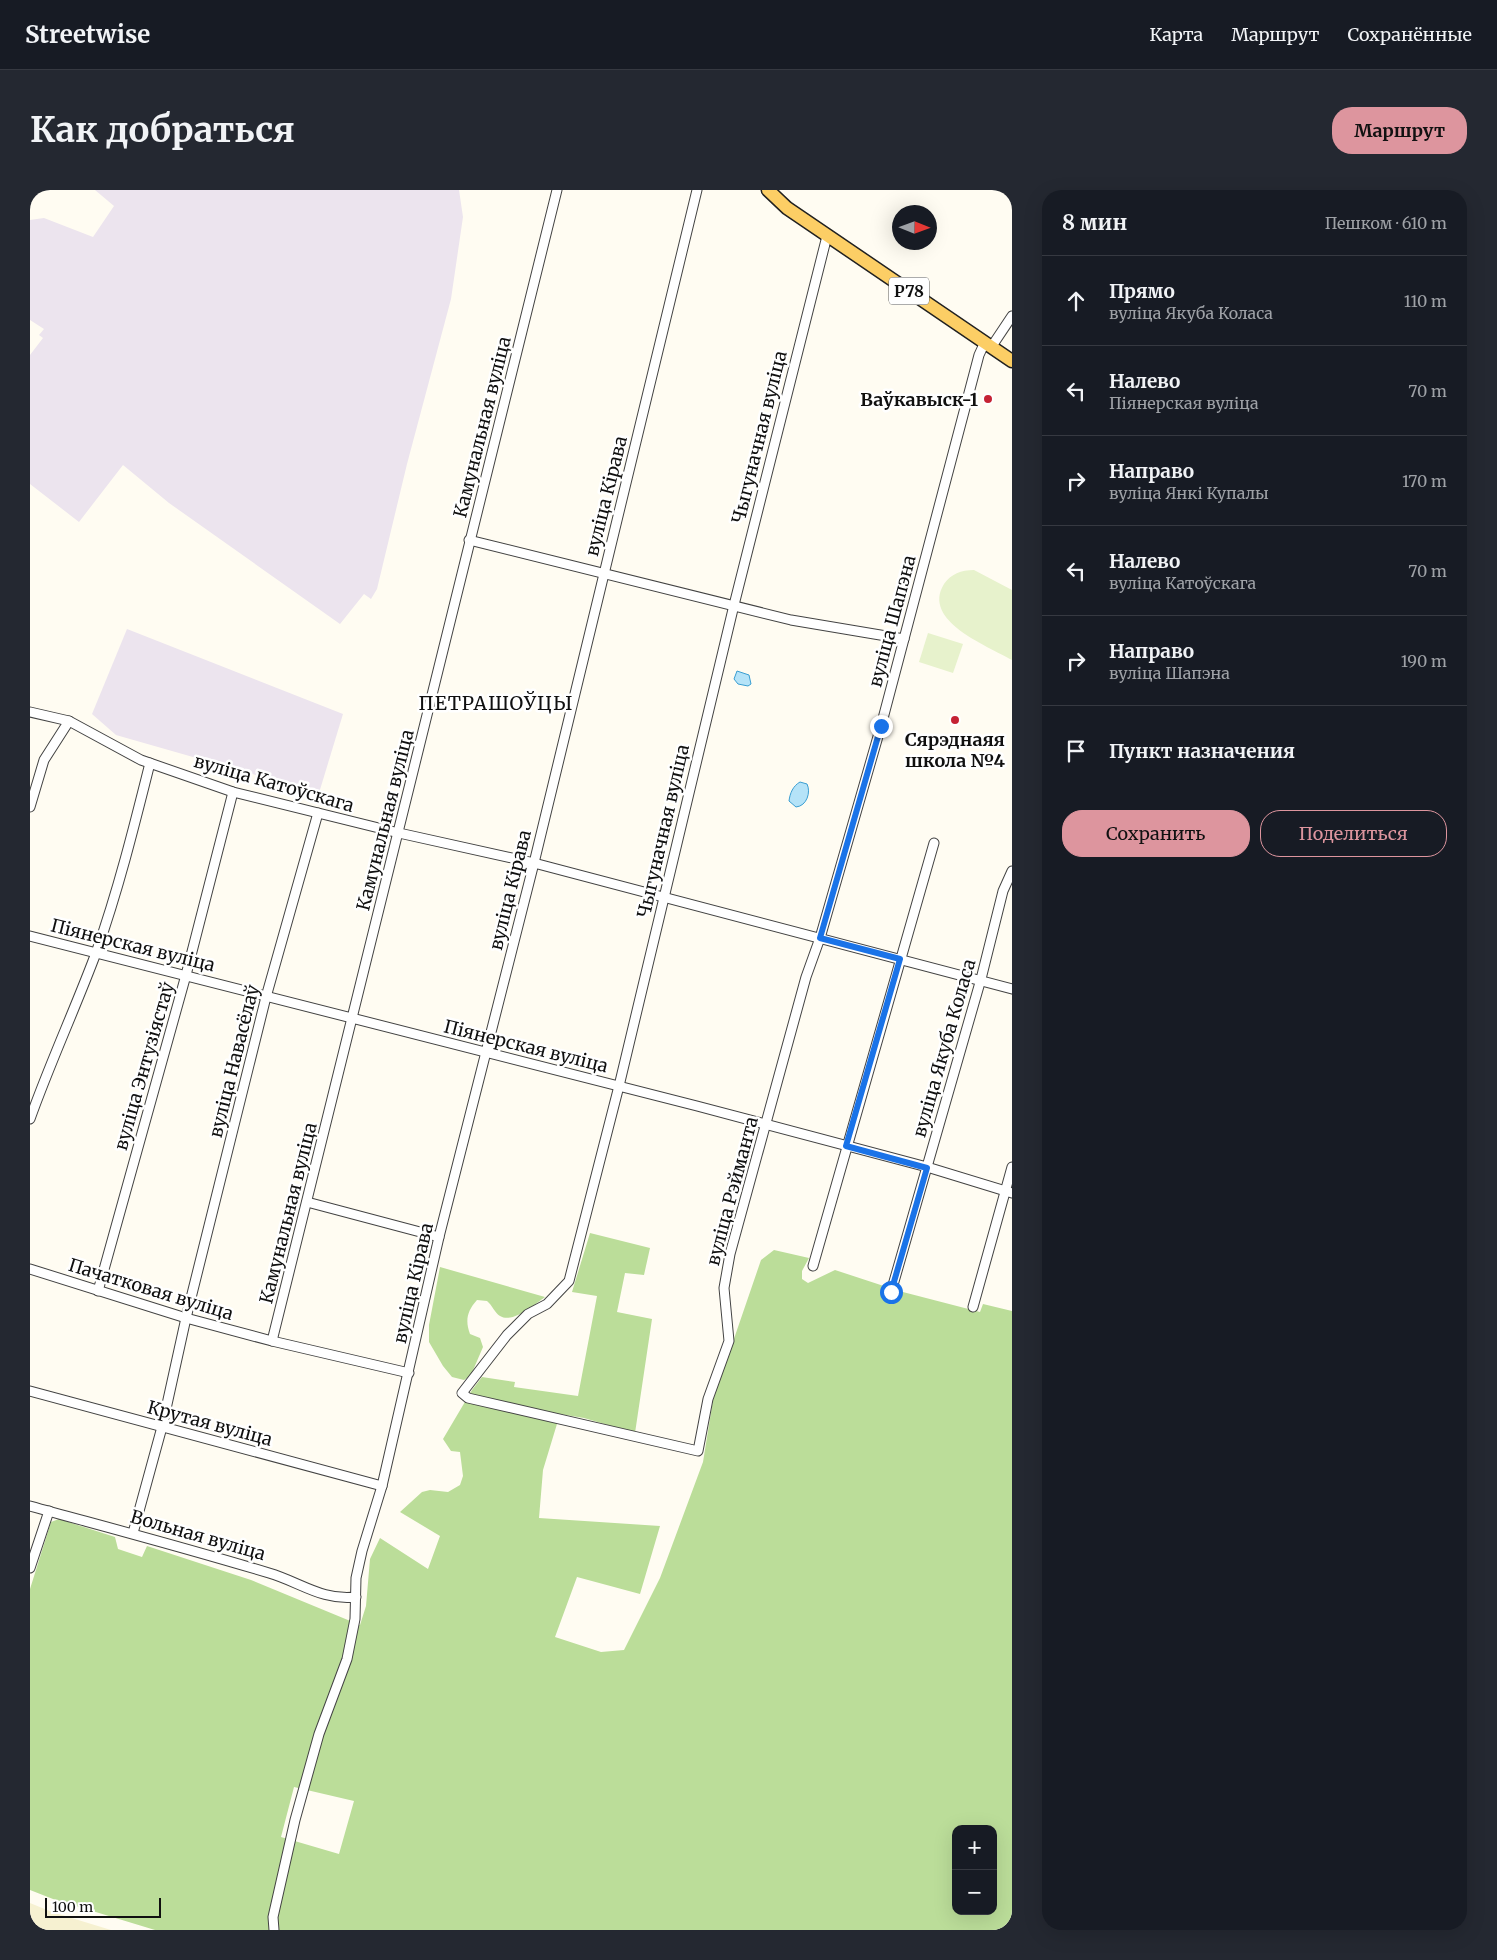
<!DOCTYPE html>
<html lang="ru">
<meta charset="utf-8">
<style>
body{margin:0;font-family:Merriweather,serif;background:#242831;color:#f1f3f6}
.controls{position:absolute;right:15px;bottom:15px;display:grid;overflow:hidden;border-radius:10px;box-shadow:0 5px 20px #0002}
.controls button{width:45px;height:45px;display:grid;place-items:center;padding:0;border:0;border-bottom:1px solid #363941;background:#171b24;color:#f1f3f6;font:25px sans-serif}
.compass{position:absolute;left:862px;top:15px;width:45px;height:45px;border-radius:50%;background:#171b24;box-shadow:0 5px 20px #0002;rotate:91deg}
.scale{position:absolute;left:15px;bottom:12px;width:116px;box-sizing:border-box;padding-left:5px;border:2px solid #101010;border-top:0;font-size:14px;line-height:18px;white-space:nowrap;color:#101010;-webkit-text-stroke:4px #fff;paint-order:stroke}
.stop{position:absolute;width:15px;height:15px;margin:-11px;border:4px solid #1a73e8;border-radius:50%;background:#fff}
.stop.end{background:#1a73e8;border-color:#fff;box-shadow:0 1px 5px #0008}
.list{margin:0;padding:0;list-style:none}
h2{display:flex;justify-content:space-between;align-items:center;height:65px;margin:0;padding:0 20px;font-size:21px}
h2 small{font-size:16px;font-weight:400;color:#9ea1a6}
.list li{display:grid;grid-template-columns:32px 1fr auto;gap:15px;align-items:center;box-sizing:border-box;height:90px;padding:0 20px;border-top:1px solid #363941}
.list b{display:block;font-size:19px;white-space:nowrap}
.list p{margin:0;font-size:16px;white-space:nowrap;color:#9ea1a6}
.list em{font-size:16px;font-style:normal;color:#9ea1a6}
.actions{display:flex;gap:10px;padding:15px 20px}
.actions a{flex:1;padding:11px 0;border:1px solid #dd959e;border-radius:20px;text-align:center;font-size:18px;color:#dd959e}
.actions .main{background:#dd959e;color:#111}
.icon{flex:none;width:28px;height:28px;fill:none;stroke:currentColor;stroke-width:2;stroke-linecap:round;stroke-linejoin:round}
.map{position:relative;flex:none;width:982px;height:1740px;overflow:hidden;border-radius:20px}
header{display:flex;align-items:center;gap:30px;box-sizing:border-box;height:70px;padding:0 25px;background:#171b24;border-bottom:1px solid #363941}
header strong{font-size:24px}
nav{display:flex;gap:28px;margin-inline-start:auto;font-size:18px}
.intro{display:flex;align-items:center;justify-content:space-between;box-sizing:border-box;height:120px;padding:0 30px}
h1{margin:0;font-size:35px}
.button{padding:12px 22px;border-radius:20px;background:#dd959e;color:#111;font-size:18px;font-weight:700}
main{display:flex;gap:30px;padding:0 30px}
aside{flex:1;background:#171b24;border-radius:20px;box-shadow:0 5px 20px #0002}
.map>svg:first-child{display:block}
.industrial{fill:#ece4ee}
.farmland{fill:#f6f1d1}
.forest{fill:#bd9;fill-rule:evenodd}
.pitch{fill:#e7f2cc}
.water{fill:#b5e3f8;stroke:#3a9ed2}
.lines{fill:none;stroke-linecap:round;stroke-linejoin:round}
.minor-casing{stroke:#434343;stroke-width:11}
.primary-casing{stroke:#212121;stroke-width:15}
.minor{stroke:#fff;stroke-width:9}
.primary{stroke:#fcce65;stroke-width:12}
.route{stroke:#1a73e8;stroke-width:6}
.poi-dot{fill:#c52233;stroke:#fff;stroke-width:2}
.labels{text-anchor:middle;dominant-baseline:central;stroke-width:5;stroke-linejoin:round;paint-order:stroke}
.shield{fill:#fff;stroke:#585858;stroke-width:1}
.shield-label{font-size:16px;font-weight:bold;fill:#101010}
.poi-label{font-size:18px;font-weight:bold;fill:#101010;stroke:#fff;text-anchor:end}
.street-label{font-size:18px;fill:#101010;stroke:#fff}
.neighbourhood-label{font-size:19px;letter-spacing:1px;fill:#101010;stroke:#fff}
</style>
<header>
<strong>Streetwise</strong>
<nav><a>Карта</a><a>Маршрут</a><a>Сохранённые</a></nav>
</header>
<div class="intro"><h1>Как добраться</h1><a class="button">Маршрут</a></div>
<main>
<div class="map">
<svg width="982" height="1740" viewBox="0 0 982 1740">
<rect width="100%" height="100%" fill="#fffcf2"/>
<g class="industrial">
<path d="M65,0H429L433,27L421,109L377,274L347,399L341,409L334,404L310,434L139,313L93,275L49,332L0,294V165L13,148L9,145L14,139L0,130V30L14,28L63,47L84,16Z"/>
<path d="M97,439L313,524L289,603L86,545L62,524Z"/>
</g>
<path class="farmland" d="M0,1713L22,1722L81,1740H0Z"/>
<g class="forest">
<path d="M560,1043L620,1058L614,1085L595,1083L587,1122L622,1129L605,1243L554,1228L530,1224L513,1280L509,1328L630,1336L610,1404L547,1387L525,1447L571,1462L594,1460L630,1388L673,1272L683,1210L731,1070L744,1060L779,1068L772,1081V1089L778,1093L805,1080L869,1101L950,1122L953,1114L982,1121V1740H125L23,1709L0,1700V1399L21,1332L29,1329L85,1347L88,1359L112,1367L117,1356L221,1390L330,1435L336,1416L340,1369L350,1348L398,1379L410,1346L370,1322L392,1302L400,1300L418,1302L430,1295L433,1286L430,1262L421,1261L413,1249L442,1200L452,1187L485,1192L484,1197L548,1206L567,1106L542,1102ZM264,1597L324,1611L309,1664L251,1647ZM926,1639H963V1721H926Z"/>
<path d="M410,1077L515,1107C505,1114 483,1134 470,1126C465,1123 462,1115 457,1111L447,1110C437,1121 435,1131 440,1144L450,1148L453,1157L441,1185L434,1190L422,1187L413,1176L399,1152V1135Z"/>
</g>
<g class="pitch">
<path d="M944,380L982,400V470C958,456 891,431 914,394C921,384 931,380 944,380Z"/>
<path d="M898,443L933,454L923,483L889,472Z"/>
</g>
<g class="water">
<path d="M707,481L719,485L721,494L718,496L708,494L704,489Z"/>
<path d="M770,592L777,594C781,602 777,616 766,617L759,611C760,603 763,596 770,592Z"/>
</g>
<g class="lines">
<defs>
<g id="minor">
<path d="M797,46L704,415L589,896L539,1091L517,1114L498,1124L477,1145L432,1203L438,1208L668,1261L678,1209L699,1151L694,1098L700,1064L776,787L790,748L851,536L949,165L955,152"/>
<path d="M962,156L982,126"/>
<path d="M439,350L761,430L874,449"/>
<path d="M0,522L39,531L111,570L203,602L369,643L504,673L982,799"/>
<path d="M0,617L14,570L39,531"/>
<path d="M0,746L667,916L897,977L982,1003"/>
<path d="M0,929C20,873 45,819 66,763C88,701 104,637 120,573"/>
<path d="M277,1012L409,1047"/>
<path d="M783,1076L904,653"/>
<path d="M0,1079L156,1128L242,1151L379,1183"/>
<path d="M68,1101L156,785L203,602"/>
<path d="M861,1102L951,789L973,701L982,681"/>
<path d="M943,1117L982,977"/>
<path d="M242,1151L527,0"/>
<path d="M0,1201L352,1296"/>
<path d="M0,1316C80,1338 160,1359 239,1383C270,1392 292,1411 326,1407"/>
<path d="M103,1343L132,1237L156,1128L236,807L288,623"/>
<path d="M0,1378L19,1321"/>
<path d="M244,1740L243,1727L265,1630L289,1544L317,1469L325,1429L326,1388L332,1361L352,1296L409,1047L504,673L667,0"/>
</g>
<path id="primary" d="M738,0L757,18L982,171"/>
</defs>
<use href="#minor" class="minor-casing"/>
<use href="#primary" class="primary-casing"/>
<use href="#minor" class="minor"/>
<use href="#primary" class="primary"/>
</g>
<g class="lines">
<path class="route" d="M851,536L790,748L870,769L816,956L897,978L861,1102"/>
</g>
<g class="poi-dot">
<circle cx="958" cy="209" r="5"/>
<circle cx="925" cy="530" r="5"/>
</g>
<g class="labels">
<rect class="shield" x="859" y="87.5" width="40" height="27" rx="4"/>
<g class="shield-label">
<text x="879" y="101">Р78</text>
</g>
<g class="poi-label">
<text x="948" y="209">Ваўкавыск-1</text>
<text x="925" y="549" text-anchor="middle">Сярэднаяя<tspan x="925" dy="21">школа №4</tspan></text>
</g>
<g class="street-label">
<text transform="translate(452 237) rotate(-76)">Камунальная вуліца</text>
<text transform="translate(729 247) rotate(-76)">Чыгуначная вуліца</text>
<text transform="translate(576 306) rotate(-76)">вуліца Кірава</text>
<text transform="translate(862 431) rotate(-75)">вуліца Шапэна</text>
<text transform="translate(244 593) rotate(16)">вуліца Катоўскага</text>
<text transform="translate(355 630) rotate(-76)">Камунальная вуліца</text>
<text transform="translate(633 641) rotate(-77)">Чыгуначная вуліца</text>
<text transform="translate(480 700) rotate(-76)">вуліца Кірава</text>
<text transform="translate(103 755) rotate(14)">Піянерская вуліца</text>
<text transform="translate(496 856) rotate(14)">Піянерская вуліца</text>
<text transform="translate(914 858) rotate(-74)">вуліца Якуба Коласа</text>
<text transform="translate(204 871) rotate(-76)">вуліца Навасёлаў</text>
<text transform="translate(114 876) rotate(-74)">вуліца Энтузіястаў</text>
<text transform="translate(702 1001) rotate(-75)">вуліца Рэйманта</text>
<text transform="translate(258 1023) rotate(-76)">Камунальная вуліца</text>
<text transform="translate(383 1093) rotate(-77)">вуліца Кірава</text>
<text transform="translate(121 1099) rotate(17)">Пачатковая вуліца</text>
<text transform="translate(180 1233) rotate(15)">Крутая вуліца</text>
<text transform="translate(168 1345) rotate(16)">Вольная вуліца</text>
</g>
<g class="neighbourhood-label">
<text x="466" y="513">ПЕТРАШОЎЦЫ</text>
</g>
</g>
</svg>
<div class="controls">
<button>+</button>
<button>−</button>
</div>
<svg class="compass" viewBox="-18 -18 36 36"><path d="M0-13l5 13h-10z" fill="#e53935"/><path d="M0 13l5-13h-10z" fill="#9ea1a6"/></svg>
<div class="scale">100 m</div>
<div class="stop" style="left:861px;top:1102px"></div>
<div class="stop end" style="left:851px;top:536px"></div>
</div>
<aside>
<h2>8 мин<small>Пешком · 610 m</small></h2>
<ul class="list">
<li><svg class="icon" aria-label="ahead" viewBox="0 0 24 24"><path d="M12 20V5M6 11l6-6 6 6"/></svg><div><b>Прямо</b><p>вуліца Якуба Коласа</p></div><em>110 m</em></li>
<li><svg class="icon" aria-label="left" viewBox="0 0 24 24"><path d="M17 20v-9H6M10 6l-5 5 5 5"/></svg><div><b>Налево</b><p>Піянерская вуліца</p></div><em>70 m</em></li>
<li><svg class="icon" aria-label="right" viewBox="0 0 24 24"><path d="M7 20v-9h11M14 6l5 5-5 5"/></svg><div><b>Направо</b><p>вуліца Янкі Купалы</p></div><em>170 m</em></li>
<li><svg class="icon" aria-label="left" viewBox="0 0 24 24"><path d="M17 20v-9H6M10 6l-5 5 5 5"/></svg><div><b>Налево</b><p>вуліца Катоўскага</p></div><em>70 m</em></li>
<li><svg class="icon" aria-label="right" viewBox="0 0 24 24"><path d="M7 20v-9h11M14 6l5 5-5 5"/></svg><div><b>Направо</b><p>вуліца Шапэна</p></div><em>190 m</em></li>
<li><svg class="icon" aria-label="arrive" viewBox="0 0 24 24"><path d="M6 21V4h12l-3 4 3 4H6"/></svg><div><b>Пункт назначения</b></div></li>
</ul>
<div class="actions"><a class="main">Сохранить</a><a>Поделиться</a></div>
</aside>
</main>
